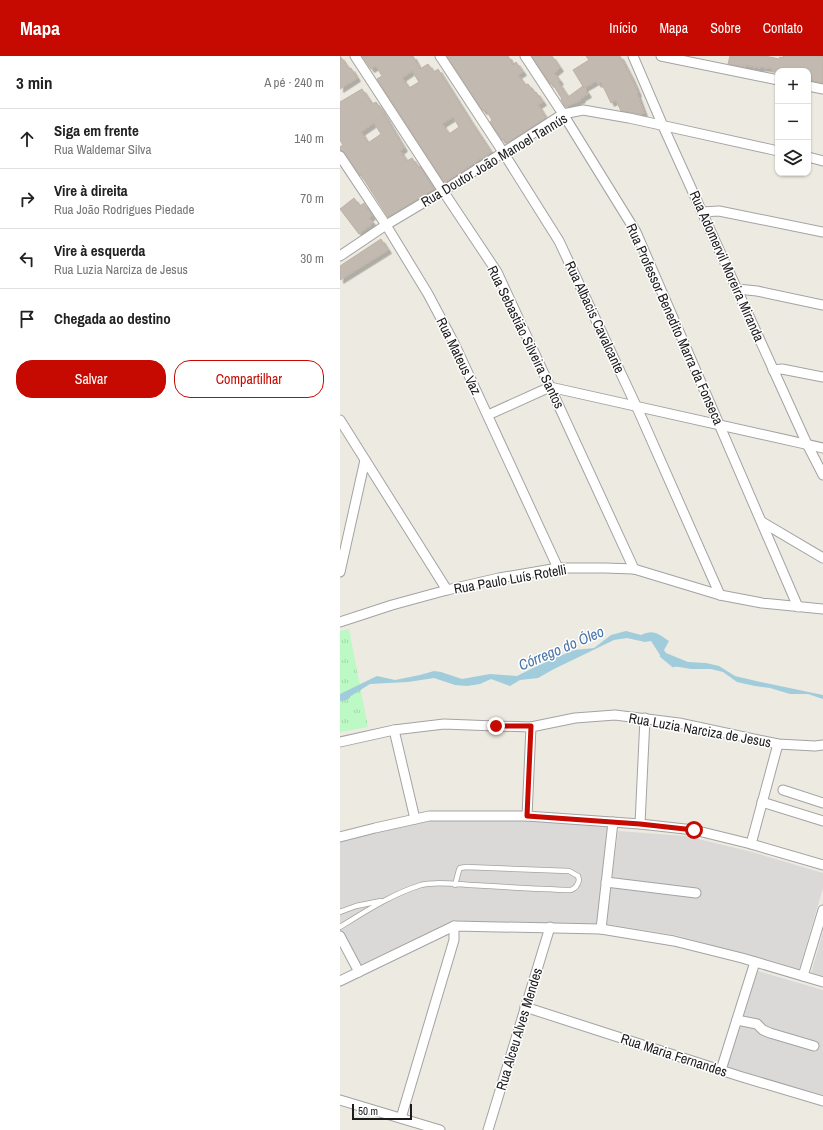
<!DOCTYPE html>
<html lang="pt">
<meta charset="utf-8">
<style>
body{margin:0;font-family:"Archivo Narrow",sans-serif;background:#f6f6f6;color:#222}
.controls{position:absolute;right:12px;top:12px;display:grid;overflow:hidden;border-radius:8px;box-shadow:0 1px 3px #0004}
.controls button{width:36px;height:36px;display:grid;place-items:center;padding:0;border:0;border-bottom:1px solid #e0e0e0;background:#fff;color:#222;font:20px sans-serif}
.scale{position:absolute;left:12px;bottom:10px;width:60px;box-sizing:border-box;padding-left:4px;border:2px solid #1c1c1c;border-top:0;font-size:11px;line-height:14px;white-space:nowrap;color:#1c1c1c;-webkit-text-stroke:3px #fff;paint-order:stroke}
.stop{position:absolute;width:12px;height:12px;margin:-9px;border:3px solid #c60901;border-radius:50%;background:#fff}
.stop.end{background:#c60901;border-color:#fff;box-shadow:0 1px 4px #0008}
.list{margin:0;padding:0;list-style:none}
h2{display:flex;justify-content:space-between;align-items:center;height:52px;margin:0;padding:0 16px;font-size:17px}
h2 small{font-size:13px;font-weight:400;color:#767676}
.list li{display:grid;grid-template-columns:26px 1fr auto;gap:12px;align-items:center;box-sizing:border-box;height:60px;padding:0 16px;border-top:1px solid #e0e0e0}
.list b{display:block;font-size:15px;white-space:nowrap}
.list p{margin:0;font-size:13px;white-space:nowrap;color:#767676}
.list em{font-size:13px;font-style:normal;color:#767676}
.actions{display:flex;gap:8px;padding:12px 16px}
.actions a{flex:1;padding:9px 0;border:1px solid #c60901;border-radius:16px;text-align:center;font-size:14px;color:#c60901}
.actions .main{background:#c60901;color:#fff}
.icon{flex:none;width:22px;height:22px;fill:none;stroke:currentColor;stroke-width:2;stroke-linecap:round;stroke-linejoin:round}
.map{position:relative;flex:none;width:483px;height:1074px;overflow:hidden}
header{display:flex;align-items:center;gap:24px;box-sizing:border-box;height:56px;padding:0 20px;background:#c60901;color:#fff}
header strong{font-size:19px}
nav{display:flex;gap:22px;margin-inline-start:auto;font-size:14px}
main{display:flex}
aside{flex:1;background:#fff}
.map>svg:first-child{display:block}
.residential{fill:#dad9d8}
.park{fill:url(#park-tufts)}
.water{fill:#a1ccdb}
.lines{fill:none;stroke-linecap:round;stroke-linejoin:round}
.stream{stroke:#a1ccdb;stroke-width:2.5}
.building{fill:#c2b9b1;stroke:#bfb0a4;fill-rule:evenodd;filter:url(#shadow)}
.service-casing{stroke:#a3a3a3;stroke-width:6}
.minor-casing{stroke:#a3a3a3;stroke-width:11}
.service{stroke:#fff;stroke-width:4.5}
.minor{stroke:#fff;stroke-width:9}
.route{stroke:#c60901;stroke-width:5}
.labels{text-anchor:middle;dominant-baseline:central;stroke-width:3;stroke-linejoin:round;paint-order:stroke}
.street-label{font-size:14px;fill:#1c1c1c;stroke:#fff}
.water-label{font-size:15px;font-style:italic;fill:#4976aa;stroke:#fff}
</style>
<header>
<strong>Mapa</strong>
<nav><a>Início</a><a>Mapa</a><a>Sobre</a><a>Contato</a></nav>
</header>
<main>
<aside>
<h2>3 min<small>A pé · 240 m</small></h2>
<ul class="list">
<li><svg class="icon" aria-label="ahead" viewBox="0 0 24 24"><path d="M12 20V5M6 11l6-6 6 6"/></svg><div><b>Siga em frente</b><p>Rua Waldemar Silva</p></div><em>140 m</em></li>
<li><svg class="icon" aria-label="right" viewBox="0 0 24 24"><path d="M7 20v-9h11M14 6l5 5-5 5"/></svg><div><b>Vire à direita</b><p>Rua João Rodrigues Piedade</p></div><em>70 m</em></li>
<li><svg class="icon" aria-label="left" viewBox="0 0 24 24"><path d="M17 20v-9H6M10 6l-5 5 5 5"/></svg><div><b>Vire à esquerda</b><p>Rua Luzia Narciza de Jesus</p></div><em>30 m</em></li>
<li><svg class="icon" aria-label="arrive" viewBox="0 0 24 24"><path d="M6 21V4h12l-3 4 3 4H6"/></svg><div><b>Chegada ao destino</b></div></li>
</ul>
<div class="actions"><a class="main">Salvar</a><a>Compartilhar</a></div>
</aside>
<div class="map">
<svg width="483" height="1074" viewBox="0 0 483 1074">
<defs>
<pattern id="park-tufts" width="24" height="20" patternUnits="userSpaceOnUse"><rect width="24" height="20" fill="#bdf9c4"/><path d="M3 7l-1-3M5 7V3M7 7l1-3M15 17l-1-3M17 17v-4M19 17l1-3" fill="none" stroke="#a2d5a8"/></pattern>
<filter id="shadow"><feDropShadow dx="3.5" dy="3.5" stdDeviation="0" flood-color="#0004"/></filter>
</defs>
<rect width="100%" height="100%" fill="#edeae1"/>
<g class="residential">
<path d="M75,763L273,766L261,873L114,870L19,916L0,880V782Z"/>
<path d="M278,775L346,780L412,796L483,817V832L459,914L335,879L266,868Z"/>
<path d="M483,876V921L471,917Z"/>
<path d="M418,915L483,934V1040L387,1011Z"/>
</g>
<path class="park" d="M9,573L28,671L0,676V575Z"/>
<path class="water" d="M286,575L301,579C314,573 318,578 329,585L324,594L326,597L348,606L366,607L379,610L395,620L416,625L483,639V643L468,638H450L430,632L415,630L397,626L383,616L371,613H351L333,610L320,599L311,585L305,586L287,582L274,584L214,613L198,622L180,624L170,630L151,623L140,628L127,630L115,629L94,622L68,626L30,628L6,643L0,644V638L37,620L55,624L80,619L94,615L101,616L122,623L150,618L177,620L195,611L234,594L254,592L271,579Z"/>
<g class="lines">
<g class="stream">
<path d="M321,600L333,610L337,609"/>
<path d="M0,644L6,643L9,641"/>
</g>
</g>
<g class="building">
<path d="M0,0L9,13L11,12L17,22L0,33Z"/>
<path d="M22,0H73L80,13L88,8L94,16L98,13L130,64L151,96L108,124L104,126L37,23L42,20L36,10L31,13ZM72,15L79,26L69,32L62,22ZM113,61L119,71L109,78L102,68Z"/>
<path d="M107,0H168L173,9L176,6L183,16L178,19L185,29L188,28L195,37L196,36L203,46L198,49L206,62L167,87L164,83L162,84L150,66L152,64L146,54L143,55Z"/>
<path d="M192,0H212L220,12L214,17L220,25L218,26L228,41L243,30L248,38L241,42L242,43L225,51L221,43H222L212,27L210,28Z"/>
<path d="M246,0H280L291,21L298,37L297,38L304,57L300,58L281,55L276,44L271,47L261,26L258,28L256,25L244,32L233,14L249,4Z"/>
<path d="M390,0H425L439,3L440,1L443,2V0H483V27L468,24V15H433L434,13L420,11V12L406,9V11L388,8Z"/>
<path d="M22,33L32,48L36,46L40,51L64,92L60,95L67,105L72,102L78,111L80,110L94,133L48,161L21,119L20,120L5,97L0,94V91L3,89L0,84V46ZM34,67L41,78L28,87L21,76Z"/>
<path d="M14,142L20,150L24,147L32,160L29,162L33,167L19,178L0,153Z"/>
<path d="M41,183L48,194L0,224V210Z"/>
</g>
<g class="lines">
<defs>
<g id="service">
<path d="M0,856L16,850L41,845"/>
<path d="M0,871C26,855 52,838 81,829C95,825 116,828 130,829C164,831 197,833 231,834C236,832 238,829 239,824L238,820L229,815L126,811L120,812L119,814L115,829"/>
</g>
<g id="minor">
<path d="M15,0L103,135L157,216L294,513"/>
<path d="M100,0L163,96L219,185L299,356L380,539"/>
<path d="M185,0L223,58L296,176L458,551"/>
<path d="M293,0L323,70L467,388L483,419"/>
<path d="M321,0L438,24"/>
<path d="M468,30L483,33"/>
<path d="M0,100L46,169L88,238L114,287L218,512"/>
<path d="M468,101L483,105"/>
<path d="M362,156L379,155L483,176"/>
<path d="M0,200L46,169L103,135L223,58L243,54L289,62L438,95"/>
<path d="M397,233L417,235L483,249"/>
<path d="M433,314L442,313L483,321"/>
<path d="M148,359L210,331L483,392"/>
<path d="M0,364L107,534"/>
<path d="M422,466L483,502"/>
<path d="M0,516L25,404"/>
<path d="M0,566L52,549L107,534L159,522L218,512H265L294,513L380,539L422,547L483,553"/>
<path d="M54,674L75,763"/>
<path d="M0,686L54,674L104,668L155,670L191,671L235,662L275,659L339,667L438,688L475,690L483,689"/>
<path d="M443,734L483,747"/>
<path d="M422,746L483,765"/>
<path d="M187,760L191,671"/>
<path d="M300,768L305,662"/>
<path d="M0,781L35,772L89,760H187L300,768L354,774L411,788L483,809"/>
<path d="M411,788L438,688"/>
<path d="M266,826L356,837"/>
<path d="M261,873L273,766"/>
<path d="M0,880L19,916"/>
<path d="M463,920L483,854"/>
<path d="M0,925L114,870L261,873L334,885L402,902L483,926"/>
<path d="M185,951L399,1020L483,1045"/>
<path d="M397,964L417,968L423,974L430,977L474,990"/>
<path d="M381,1014L415,906"/>
<path d="M0,1044L100,1074"/>
<path d="M61,1062L114,884V870"/>
<path d="M148,1074L210,871"/>
</g>
</defs>
<use href="#service" class="service-casing"/>
<use href="#minor" class="minor-casing"/>
<use href="#service" class="service"/>
<use href="#minor" class="minor"/>
</g>
<g class="lines">
<path class="route" d="M156,670H191L187,760L300,768L354,774"/>
</g>
<g class="labels">
<g class="street-label">
<text transform="translate(154 104) rotate(-31)">Rua Doutor João Manoel Tannús</text>
<text transform="translate(387 210) rotate(66)">Rua Adomervil Moreira Miranda</text>
<text transform="translate(255 261) rotate(65)">Rua Albacis Cavalcante</text>
<text transform="translate(335 268) rotate(66)">Rua Professor Benedito Marra da Fonseca</text>
<text transform="translate(186 281) rotate(64)">Rua Sebastião Silveira Santos</text>
<text transform="translate(119 300) rotate(64)">Rua Mateus Vaz</text>
<text transform="translate(170 523) rotate(-10)">Rua Paulo Luís Rotelli</text>
<text transform="translate(360 674) rotate(10)">Rua Luzia Narciza de Jesus</text>
<text transform="translate(179 973) rotate(-73)">Rua Alceu Alves Mendes</text>
<text transform="translate(334 999) rotate(18)">Rua Maria Fernandes</text>
</g>
<g class="water-label">
<text transform="translate(221 592) rotate(-23)">Córrego do Óleo</text>
</g>
</g>
</svg>
<div class="controls">
<button>+</button>
<button>−</button>
<button><svg class="icon" aria-label="layers" viewBox="0 0 24 24"><path d="M12 4l9 5-9 5-9-5zM3 14l9 5 9-5"/></svg></button>
</div>
<div class="scale">50 m</div>
<div class="stop" style="left:354px;top:774px"></div>
<div class="stop end" style="left:156px;top:670px"></div>
</div>
</main>
